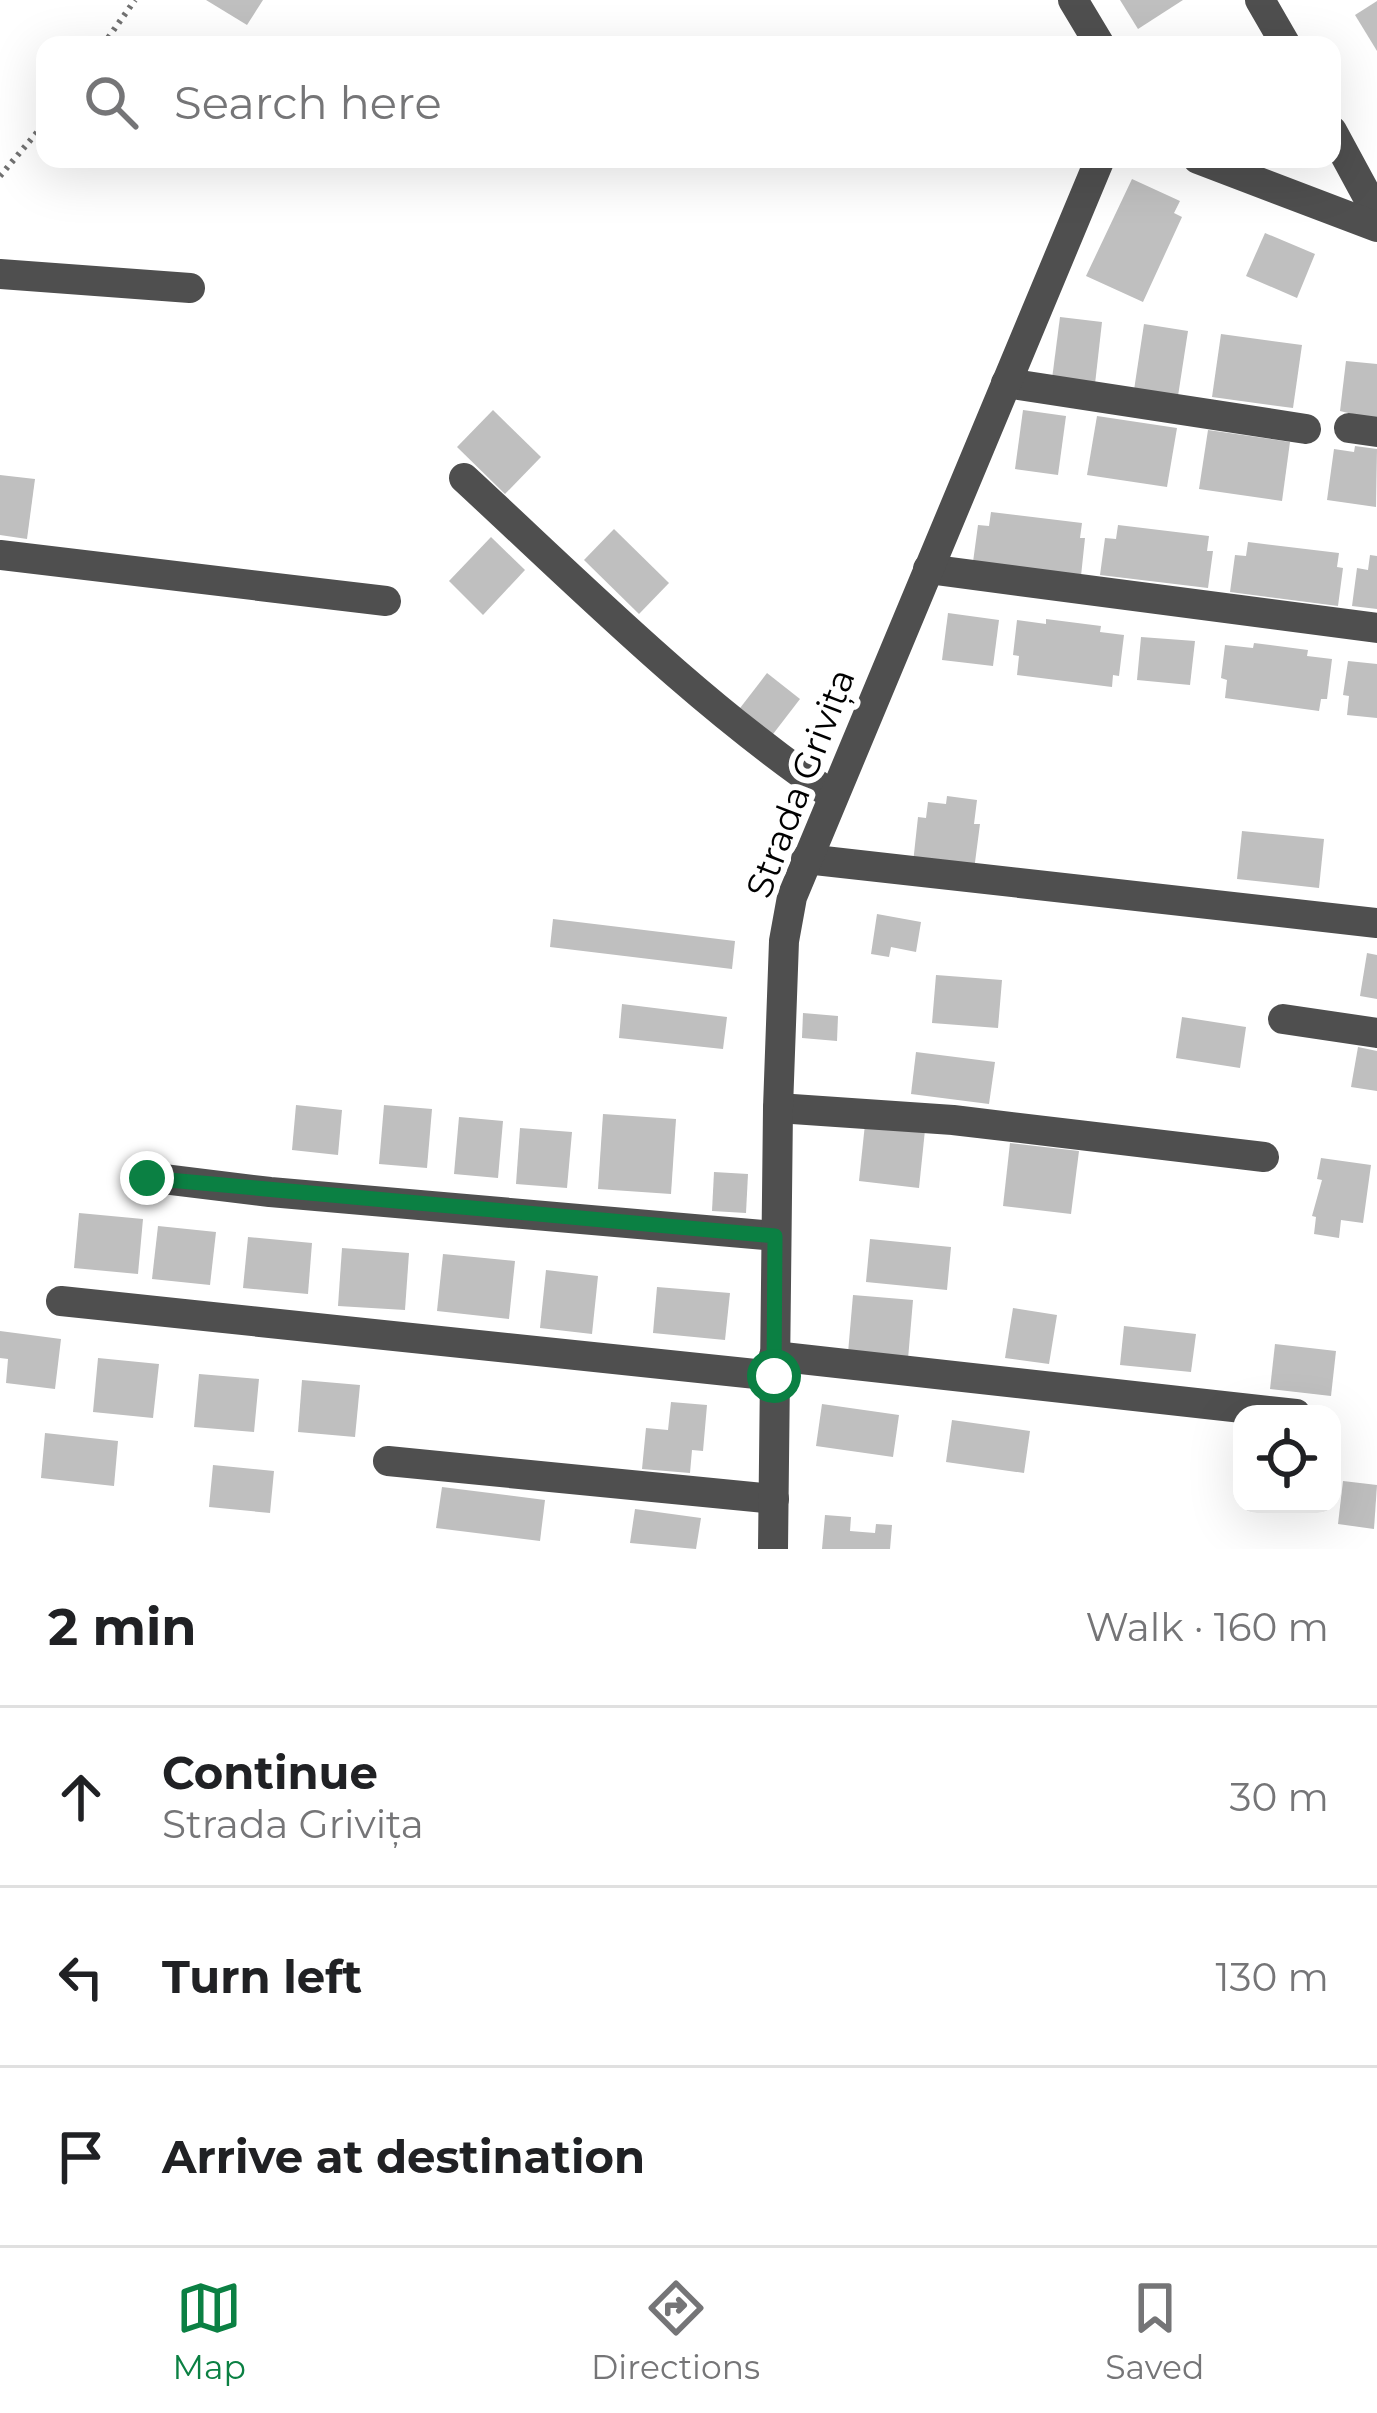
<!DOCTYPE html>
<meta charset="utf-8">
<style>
body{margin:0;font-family:Montserrat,sans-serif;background:#f2f2f2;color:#202124}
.controls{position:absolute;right:36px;bottom:36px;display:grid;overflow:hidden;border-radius:24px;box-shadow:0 12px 48px #0002}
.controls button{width:108px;height:108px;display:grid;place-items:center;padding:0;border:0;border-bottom:3px solid #e0e0e0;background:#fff;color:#202124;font:60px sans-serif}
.stop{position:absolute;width:36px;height:36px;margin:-27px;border:9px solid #0b8043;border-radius:50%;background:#fff}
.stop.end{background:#0b8043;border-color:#fff;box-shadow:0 3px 12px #0008}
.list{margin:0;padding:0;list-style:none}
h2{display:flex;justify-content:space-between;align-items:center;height:156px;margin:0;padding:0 48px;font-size:51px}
h2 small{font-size:39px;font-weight:400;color:#757577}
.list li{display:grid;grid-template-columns:78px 1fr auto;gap:36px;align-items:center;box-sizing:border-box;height:180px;padding:0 48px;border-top:3px solid #e0e0e0}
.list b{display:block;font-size:45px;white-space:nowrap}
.list p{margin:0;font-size:39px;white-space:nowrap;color:#757577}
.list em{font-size:39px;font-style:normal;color:#757577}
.icon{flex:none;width:66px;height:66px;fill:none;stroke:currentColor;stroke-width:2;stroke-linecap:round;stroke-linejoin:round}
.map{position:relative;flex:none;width:1377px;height:1549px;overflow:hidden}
.search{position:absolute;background:#fff;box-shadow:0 12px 48px #0002;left:36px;right:36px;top:36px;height:132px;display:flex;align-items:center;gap:30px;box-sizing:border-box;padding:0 42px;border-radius:24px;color:#757577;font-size:45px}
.sheet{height:696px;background:#fff}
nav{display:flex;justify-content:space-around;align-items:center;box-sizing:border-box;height:168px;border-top:3px solid #e0e0e0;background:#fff;font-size:33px;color:#757577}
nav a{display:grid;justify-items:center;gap:6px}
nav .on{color:#0b8043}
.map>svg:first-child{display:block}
.building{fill:#bfbfbf}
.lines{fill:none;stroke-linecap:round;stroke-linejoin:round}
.path{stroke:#717171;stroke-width:6;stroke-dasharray:3 6;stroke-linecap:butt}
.minor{stroke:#4f4f4f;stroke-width:30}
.route{stroke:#0b8043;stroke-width:15}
.labels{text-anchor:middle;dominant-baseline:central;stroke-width:12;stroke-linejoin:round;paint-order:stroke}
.street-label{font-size:36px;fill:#000;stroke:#fff}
</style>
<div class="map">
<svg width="1377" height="1549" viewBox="0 0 1377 1549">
<rect width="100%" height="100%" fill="#fff"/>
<g class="building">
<path d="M206,0H263L247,25Z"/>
<path d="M1120,0H1183L1138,29Z"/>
<path d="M1377,1V51L1355,15Z"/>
<path d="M1132,179L1180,201L1174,213L1182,217L1143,302L1086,276Z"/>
<path d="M1265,233L1315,254L1297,298L1246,276Z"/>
<path d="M1060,317L1102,322L1095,384L1052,379Z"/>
<path d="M1144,324L1188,331L1178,396L1134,390Z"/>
<path d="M1221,334L1302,345L1293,408L1212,397Z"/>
<path d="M1346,361L1377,364V420L1340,411Z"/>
<path d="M493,410L541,457L505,494L457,447Z"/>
<path d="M1023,410L1066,416L1058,475L1015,469Z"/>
<path d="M1097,416L1177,428L1167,487L1087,475Z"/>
<path d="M1208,430L1290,442L1282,501L1199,489Z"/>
<path d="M1355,446L1377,449L1376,507L1327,500L1334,449L1354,452Z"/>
<path d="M0,475L35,479L27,539L0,535Z"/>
<path d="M991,512L1082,523L1080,538H1085L1081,576L973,562L978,525L989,526Z"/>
<path d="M1118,525L1209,536L1207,551H1213L1208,588L1100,575L1105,538L1116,539Z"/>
<path d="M614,529L669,583L639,614L584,560Z"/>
<path d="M491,537L525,570L483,615L449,581Z"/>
<path d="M1248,542L1339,553L1337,567L1343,568L1338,606L1230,592L1235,555L1246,556Z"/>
<path d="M1370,555L1377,556V609L1352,606L1357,568L1368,570Z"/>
<path d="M948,613L999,620L993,666L942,660Z"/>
<path d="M1046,619L1101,626L1100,632L1124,635L1119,676L1113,675L1112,687L1017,675L1019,656L1013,655L1017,620L1046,624Z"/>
<path d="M1141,637L1195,641L1190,685L1137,680Z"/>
<path d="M1254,643L1308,650L1307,656L1332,659L1327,699H1321L1319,711L1225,698L1227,680L1221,678L1225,645L1253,648Z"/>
<path d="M1348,661L1377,664V718L1347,715L1349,696L1343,695Z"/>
<path d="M767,673L800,699L770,738L737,712Z"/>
<path d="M947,796L977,800L974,824H980L974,870L913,863L918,817L926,818L928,802L946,804Z"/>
<path d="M1242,831L1324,839L1319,888L1237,879Z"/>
<path d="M877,914L921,922L916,952L891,947L889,957L871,954Z"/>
<path d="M553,919L735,941L732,969L550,947Z"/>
<path d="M1367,953L1377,955V999L1360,996Z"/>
<path d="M936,975L1002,980L998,1028L932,1023Z"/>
<path d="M622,1004L727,1017L723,1049L619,1038Z"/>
<path d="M803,1013L838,1016L837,1041L802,1038Z"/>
<path d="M1182,1017L1246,1027L1240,1068L1176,1058Z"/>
<path d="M1358,1047L1377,1051V1091L1351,1087Z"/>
<path d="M916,1052L995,1062L989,1104L911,1094Z"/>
<path d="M296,1105L342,1110L338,1155L292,1150Z"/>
<path d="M384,1105L432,1109L427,1168L379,1164Z"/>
<path d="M603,1114L676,1119L671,1194L598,1189Z"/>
<path d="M459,1117L503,1121L498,1178L454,1174Z"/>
<path d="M865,1124L925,1130L919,1188L859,1181Z"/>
<path d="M520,1128L572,1132L567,1188L516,1184Z"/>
<path d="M1010,1143L1079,1151L1071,1214L1003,1206Z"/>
<path d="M1321,1158L1371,1165L1363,1223L1341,1220L1339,1238L1314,1234L1316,1217L1312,1216L1322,1180L1317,1179Z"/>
<path d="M714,1172L748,1174L746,1213L712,1211Z"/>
<path d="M79,1213L143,1219L138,1274L74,1268Z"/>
<path d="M158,1226L216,1232L210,1285L152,1279Z"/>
<path d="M248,1237L312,1243L308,1294L243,1288Z"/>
<path d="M870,1239L951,1247L947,1290L866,1282Z"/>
<path d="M342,1248L409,1253L405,1310L338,1306Z"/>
<path d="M443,1254L515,1261L509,1319L437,1311Z"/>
<path d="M546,1270L598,1276L592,1334L540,1328Z"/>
<path d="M657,1287L730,1293L725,1340L653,1333Z"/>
<path d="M853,1295L913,1300L908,1359L848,1353Z"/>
<path d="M1013,1308L1057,1315L1049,1364L1005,1358Z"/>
<path d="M1124,1326L1196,1334L1191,1372L1120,1365Z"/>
<path d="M0,1331L61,1339L55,1389L6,1383L8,1359L0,1358Z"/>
<path d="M1275,1344L1336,1351L1331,1396L1270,1389Z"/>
<path d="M98,1358L159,1364L153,1418L93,1412Z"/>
<path d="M199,1374L259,1379L254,1432L194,1427Z"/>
<path d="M302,1380L360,1385L355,1437L298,1432Z"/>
<path d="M671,1402L707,1405L703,1451L692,1450L690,1473L642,1469L646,1428L668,1430Z"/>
<path d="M822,1404L899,1415L893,1457L816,1446Z"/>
<path d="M952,1420L1030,1431L1024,1473L946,1462Z"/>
<path d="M45,1433L118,1441L114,1486L41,1478Z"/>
<path d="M213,1465L274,1471L270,1513L209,1507Z"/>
<path d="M1343,1481L1377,1485L1374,1529L1338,1524Z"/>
<path d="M442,1487L545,1500L540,1541L436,1528Z"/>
<path d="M635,1509L701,1518L696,1549L630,1543Z"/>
<path d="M825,1515L851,1517L850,1531L875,1533L876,1524L892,1525L890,1549H822Z"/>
</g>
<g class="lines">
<g class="path">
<path d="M103,45L135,0"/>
<path d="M0,176L45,123"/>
</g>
<g class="minor">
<path d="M1073,0L1100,45"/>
<path d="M1260,0L1286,45"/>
<path d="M1332,131L1377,214"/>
<path d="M1198,159L1377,227"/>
<path d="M0,274L190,288"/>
<path d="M1006,383L1306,429"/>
<path d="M1349,428L1377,432"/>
<path d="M464,478C583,588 698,704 832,795"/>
<path d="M0,555L386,601"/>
<path d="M928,569L1377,628"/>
<path d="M806,859L1377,923"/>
<path d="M1283,1019L1377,1033"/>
<path d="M778,1108L953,1120L1264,1157"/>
<path d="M147,1177L270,1192L775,1236"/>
<path d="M61,1301L774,1376"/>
<path d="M774,1356L1296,1414"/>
<path d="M388,1461L774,1499"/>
<path d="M773,1549L778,1108L784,941L792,897L1100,159"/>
</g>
</g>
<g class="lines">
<path class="route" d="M147,1178L775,1236L774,1376"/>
</g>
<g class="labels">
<g class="street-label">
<text transform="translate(800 783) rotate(-69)">Strada Grivița</text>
</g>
</g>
</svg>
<div class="controls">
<button><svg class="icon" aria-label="locate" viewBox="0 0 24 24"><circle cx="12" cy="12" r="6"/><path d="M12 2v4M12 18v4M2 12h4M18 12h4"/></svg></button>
</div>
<div class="stop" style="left:774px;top:1376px"></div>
<div class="stop end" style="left:147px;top:1178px"></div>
<div class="search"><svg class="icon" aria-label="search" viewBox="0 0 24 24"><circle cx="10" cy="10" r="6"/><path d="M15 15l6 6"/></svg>Search here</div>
</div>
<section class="sheet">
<h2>2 min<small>Walk · 160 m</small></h2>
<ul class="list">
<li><svg class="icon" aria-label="ahead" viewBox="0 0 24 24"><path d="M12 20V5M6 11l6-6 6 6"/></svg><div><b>Continue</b><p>Strada Grivița</p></div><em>30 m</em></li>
<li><svg class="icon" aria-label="left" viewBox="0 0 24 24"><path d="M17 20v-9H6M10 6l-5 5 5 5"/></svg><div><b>Turn left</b></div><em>130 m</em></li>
<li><svg class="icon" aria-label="arrive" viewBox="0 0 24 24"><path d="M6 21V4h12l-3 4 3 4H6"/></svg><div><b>Arrive at destination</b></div></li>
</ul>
</section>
<nav>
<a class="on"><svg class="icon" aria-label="map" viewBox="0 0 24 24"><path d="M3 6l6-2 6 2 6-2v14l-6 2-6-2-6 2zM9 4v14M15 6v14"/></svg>Map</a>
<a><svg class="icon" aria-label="directions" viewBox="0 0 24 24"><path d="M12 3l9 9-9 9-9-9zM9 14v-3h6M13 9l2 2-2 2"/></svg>Directions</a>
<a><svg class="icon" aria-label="saved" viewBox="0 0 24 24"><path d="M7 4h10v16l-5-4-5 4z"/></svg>Saved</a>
</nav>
